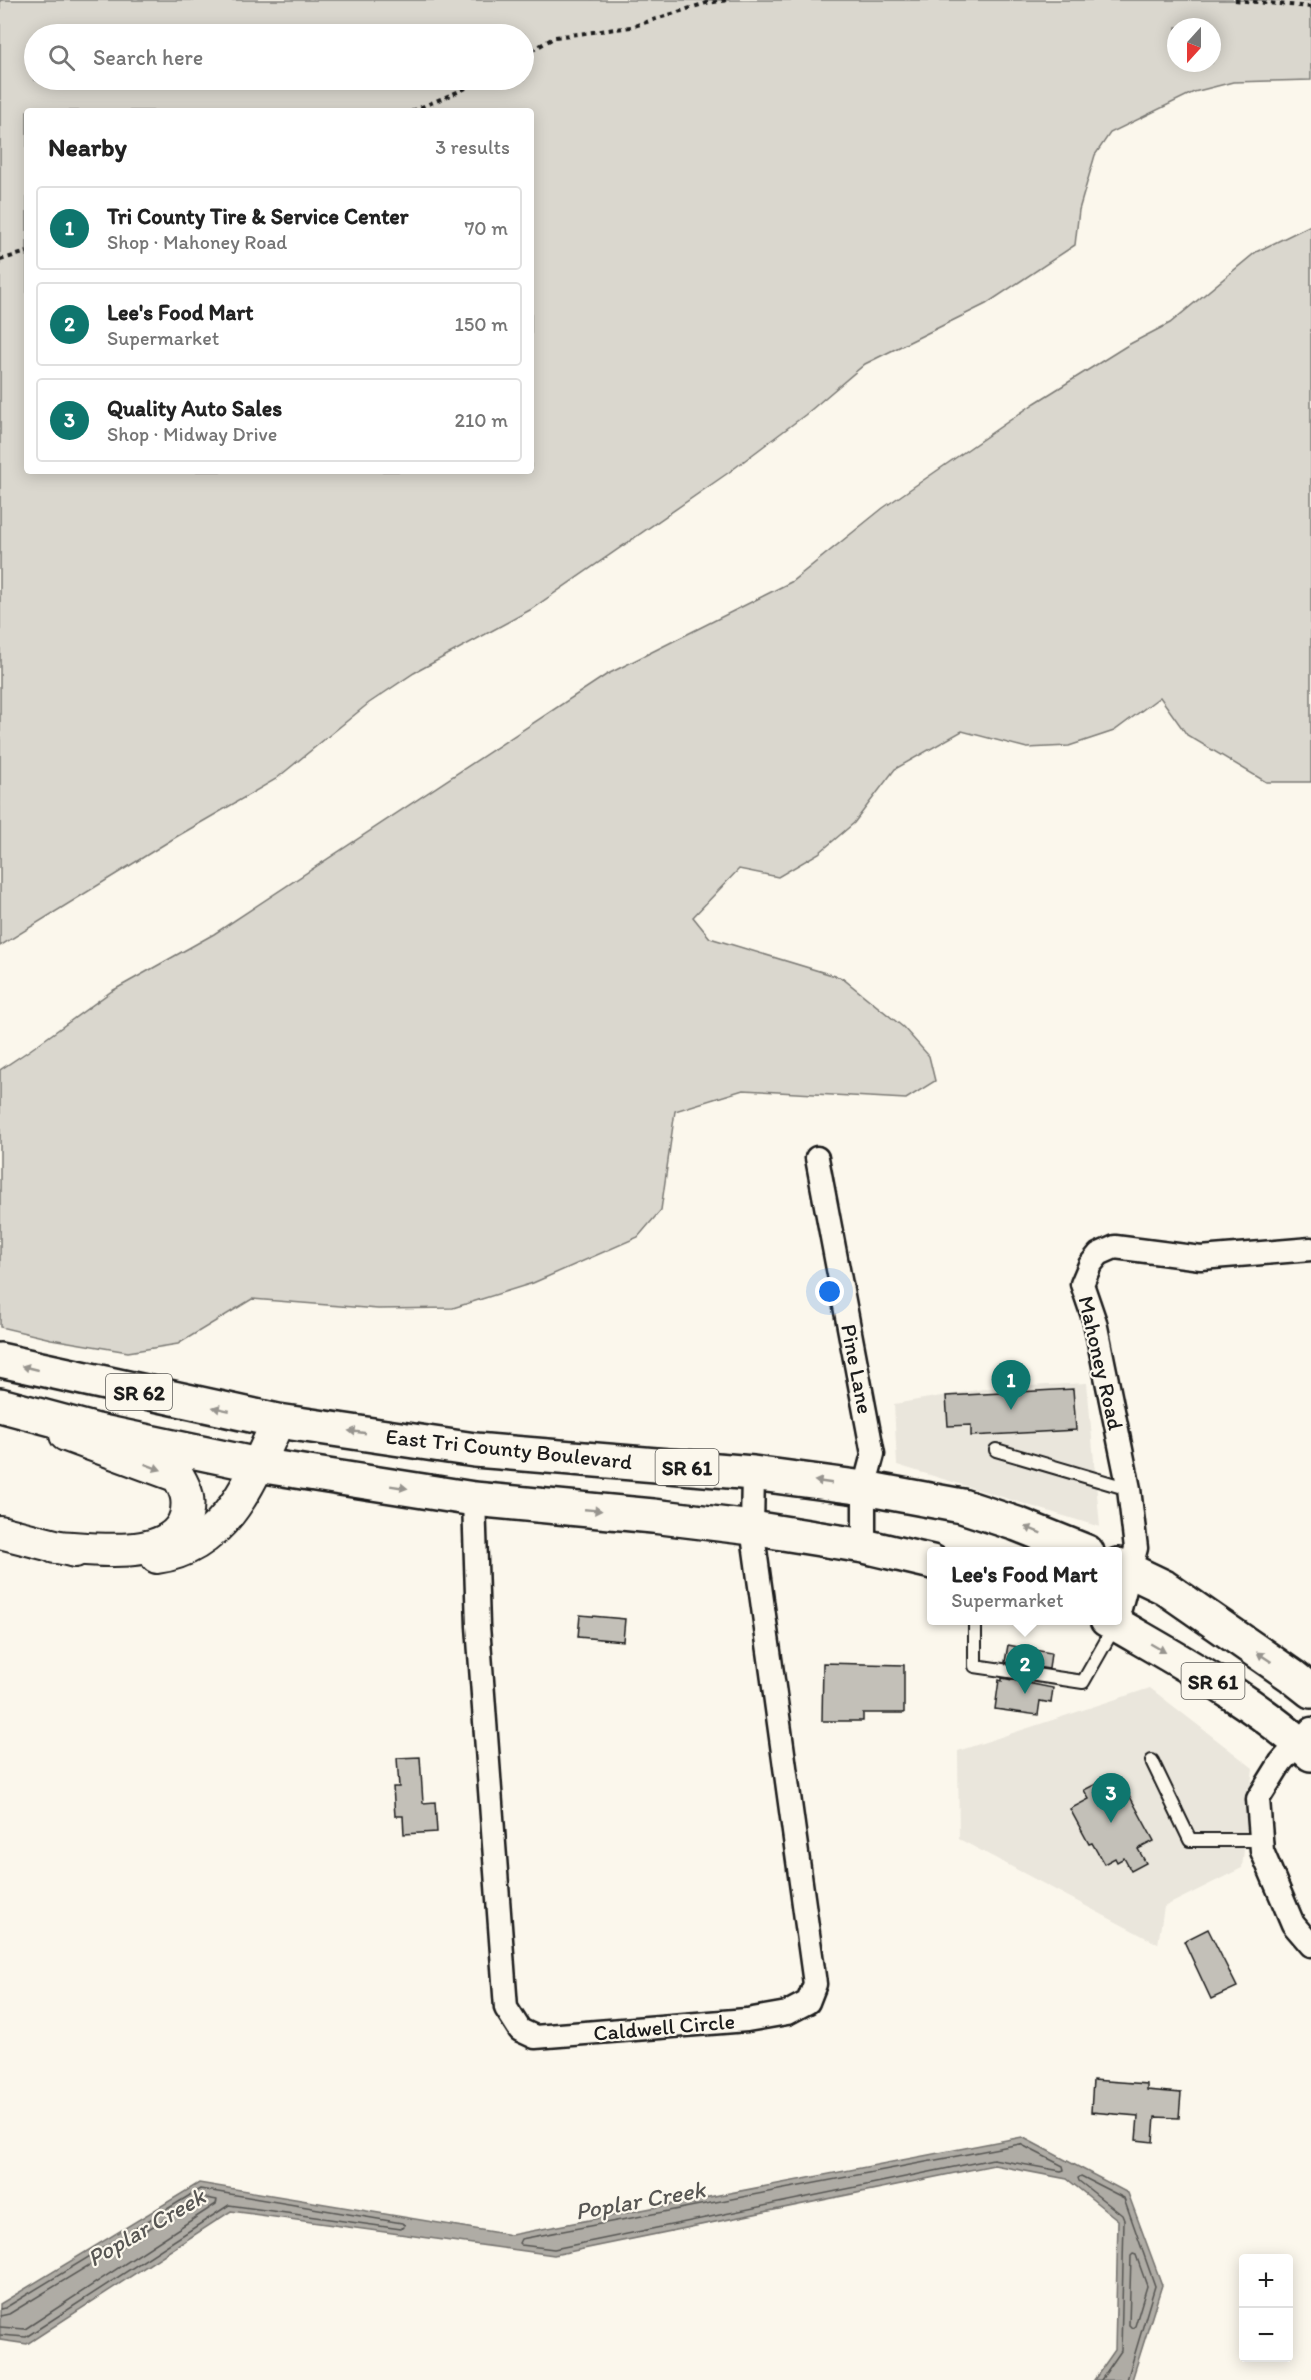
<!DOCTYPE html>
<meta charset="utf-8">
<style>
body{margin:0;font-family:Itim,sans-serif;background:#f6f6f6;color:#222}
.controls{position:absolute;right:18px;bottom:18px;display:grid;overflow:hidden;border-radius:6px;box-shadow:0 3px 15px #0003}
.controls button{width:54px;height:54px;display:grid;place-items:center;padding:0;border:0;border-bottom:2px solid #e0e0e0;background:#fff;color:#222;font:30px sans-serif}
.compass{position:absolute;left:1167px;top:18px;width:54px;height:54px;border-radius:50%;background:#fff;box-shadow:0 3px 15px #0003;rotate:201deg}
.you{position:absolute;left:830px;top:1292px;width:21px;height:21px;margin:-15px;border:4px solid #fff;border-radius:50%;background:#1a73e8;box-shadow:0 0 0 9px #1a73e833}
.badge{display:grid;place-items:center;width:39px;height:39px;border-radius:50%;background:#0f766e;color:#fff;font-size:20px;font-weight:700}
.pin{position:absolute;translate:-50% -50px;filter:drop-shadow(0 2px 3px #0008)}
.pin::after{content:'';position:absolute;top:32px;width:21px;height:18px;background:inherit;clip-path:polygon(0 0,100% 0,50% 100%)}
.popup{position:absolute;left:927px;top:1547px;width:195px;height:78px;box-sizing:border-box;display:grid;place-content:center;border-radius:6px;background:#fff;filter:drop-shadow(0 2px 4px #0005);font-size:20px;white-space:nowrap;color:#767676}
.popup b{font-size:22px;color:#222}
.popup::after{content:'';position:absolute;left:50%;top:100%;margin-left:-12px;border:12px solid transparent;border-top-color:#fff}
.list{margin:0;padding:0;list-style:none}
h2{display:flex;justify-content:space-between;align-items:center;height:78px;margin:0;padding:0 24px;font-size:26px}
h2 small{font-size:20px;font-weight:400;color:#767676}
.list li{display:grid;grid-template-columns:39px 1fr auto;gap:18px;align-items:center;box-sizing:border-box;height:84px;margin:0 12px 12px;padding:0 12px;border:2px solid #e0e0e0;border-radius:6px}
.list b{display:block;font-size:22px;white-space:nowrap}
.list p{margin:0;font-size:20px;white-space:nowrap;color:#767676}
.list em{font-size:20px;font-style:normal;color:#767676}
.icon{flex:none;width:33px;height:33px;fill:none;stroke:currentColor;stroke-width:2;stroke-linecap:round;stroke-linejoin:round}
.map{position:relative;flex:none;width:1311px;height:2380px;overflow:hidden}
.search{position:absolute;background:#fff;box-shadow:0 3px 15px #0003;left:24px;top:24px;width:510px;height:66px;display:flex;align-items:center;gap:15px;box-sizing:border-box;padding:0 21px;border-radius:33px;color:#767676;font-size:22px}
.panel{position:absolute;background:#fff;box-shadow:0 3px 15px #0003;left:24px;top:108px;width:510px;height:366px;border-radius:6px}
.map>svg:first-child{display:block}
.built{fill:#eae6dc}
.green{fill:#dad7ce;stroke:#7b7a75;stroke-width:1.5;fill-rule:evenodd}
.water{fill:#afaca5;stroke:#74726e;stroke-width:1.5}
.lines{fill:none;stroke-linecap:round;stroke-linejoin:round}
.shore{stroke:#575653;stroke-width:1.5}
.building{fill:#c3c0b8;stroke:#1c1c1c;stroke-width:1.5}
.lane-casing{stroke:#1c1c1c;stroke-width:16}
.street-casing{stroke:#1c1c1c;stroke-width:27}
.secondary-casing{stroke:#1c1c1c;stroke-width:36}
.highway-casing{stroke:#1c1c1c;stroke-width:38}
.path{stroke:#1c1c1c;stroke-width:4;stroke-dasharray:4.5 4.5;stroke-linecap:butt}
.lane{stroke:#fbf7ec;stroke-width:12}
.street{stroke:#fbf7ec;stroke-width:22}
.secondary{stroke:#fbf7ec;stroke-width:32}
.highway{stroke:#fbf7ec;stroke-width:33}
.oneway{fill:#97948e}
.labels{text-anchor:middle;dominant-baseline:central;stroke-width:4.5;stroke-linejoin:round;paint-order:stroke}
.shield{fill:#fbf7ec;stroke:#5f5e5a;stroke-width:1.5}
.shield-label{font-size:21px;font-weight:bold;fill:#1c1c1c}
.street-label{font-size:22px;fill:#1c1c1c;stroke:#fbf7ec}
.water-label{font-size:24px;font-style:italic;fill:#575653;stroke:#fbf7ec}
</style>
<div class="map">
<svg width="1311" height="2380" viewBox="0 0 1311 2380">
<rect width="100%" height="100%" fill="#fbf7ec"/>
<filter id="ink" filterUnits="userSpaceOnUse"><feTurbulence type="fractalNoise" baseFrequency=".0167" numOctaves="2"/><feDisplacementMap in="SourceGraphic" scale="12" xChannelSelector="R" yChannelSelector="G"/><feConvolveMatrix kernelMatrix="1 2 1 2 8 2 1 2 1" color-interpolation-filters="sRGB"/></filter>
<g filter="url(#ink)">
<g class="built">
<path d="M1087,1383L1100,1527L897,1465L894,1404L989,1388Z"/>
<path d="M1150,1688L1253,1768L1242,1868L1164,1907L1158,1944L959,1839L958,1751Z"/>
</g>
<g class="green">
<path d="M0,0H1311V80L1233,82L1194,92L1110,133L1095,155L1079,210L1075,245L986,304L865,364L805,415L728,473L530,610L414,673L369,703L276,779L176,837L0,946ZM1176,27H1212V63H1176ZM34,34H524V80H34ZM27,111H531V471H27Z"/>
<path d="M1311,225V782H1266L1187,735L1160,697L1114,731L1069,746L1027,748L962,731L895,769L854,823L819,853L778,877L739,869L693,917L710,938L842,978L903,1027L929,1056L935,1081L906,1099L743,1090L675,1111L661,1210L638,1237L533,1283L453,1308L378,1309L252,1299L178,1344L128,1352L51,1339L0,1327V1070L30,1050L112,991L214,934L606,675L791,582L883,508L1035,403L1128,345L1170,323L1256,252Z"/>
</g>
<path class="water" d="M1022,2137L1128,2193L1162,2285L1132,2380H1094L1115,2350L1118,2220L1067,2179L994,2165L554,2255L231,2211L27,2344L0,2340V2304L199,2183L511,2235Z"/>
<g class="lines">
<g class="shore">
<path d="M1020,2144L1063,2166L1064,2170L1061,2171L993,2159L554,2249L521,2245L519,2243L521,2239Z"/>
<path d="M1133,2254L1136,2255L1147,2286L1135,2326L1132,2328L1129,2325L1131,2256Z"/>
<path d="M0,2309L5,2308L200,2189L402,2223L405,2225L401,2229L229,2205L26,2337L0,2335"/>
<path d="M0,2316L9,2314L201,2197L217,2200L216,2204L25,2329L0,2327"/>
<path d="M1101,2380L1121,2351L1124,2220L1122,2215L1079,2181L1078,2178L1081,2176L1124,2198L1155,2286L1127,2380"/>
</g>
</g>
<g class="building">
<path d="M1073,1389L1076,1430L971,1436V1425L948,1426L946,1396Z"/>
<path d="M580,1615L625,1619L623,1641L578,1637Z"/>
<path d="M1008,1645L1051,1653L1049,1669L1005,1662Z"/>
<path d="M823,1663L904,1665V1713H863V1721H822Z"/>
<path d="M1002,1678L1053,1688L1051,1703L1040,1701L1038,1715L995,1709L999,1680L1002,1681Z"/>
<path d="M420,1757L423,1803L435,1802L437,1832L404,1834L403,1816H395L393,1787H399L397,1758Z"/>
<path d="M1100,1782L1105,1791L1122,1782L1154,1841L1138,1849L1146,1863L1131,1871L1124,1858L1117,1862L1115,1858L1104,1864L1092,1843L1089,1844L1070,1809L1089,1799L1084,1790Z"/>
<path d="M1208,1929L1237,1987L1211,1999L1184,1941Z"/>
<path d="M1093,2080L1147,2084V2090L1181,2093L1179,2118L1155,2117L1153,2142L1136,2140L1138,2116L1091,2112Z"/>
</g>
<g class="lines">
<defs>
<g id="lane">
<path d="M996,1450L1129,1489"/>
<path d="M975,1620V1666L1083,1682L1116,1624"/>
<path d="M1152,1761L1190,1840H1261"/>
</g>
<g id="street">
<path d="M817,1158L873,1454L864,1488V1546"/>
<path d="M474,1499L478,1626L506,2008L520,2030L535,2037L747,2020L787,2013L808,2002L815,1984L752,1528L753,1473"/>
<path d="M1118,1616L1136,1548L1129,1489L1095,1322L1082,1284L1090,1265L1099,1254L1115,1247L1201,1258L1311,1249"/>
<path d="M1311,1729L1281,1762L1258,1799L1262,1851L1293,1924L1311,1945"/>
</g>
<g id="secondary">
<path d="M0,1532L75,1551"/>
<path d="M55,1547C92,1548 173,1563 186,1516C190,1499 186,1490 178,1476L66,1435"/>
<path d="M157,1557C227,1547 252,1478 278,1421"/>
</g>
<g id="highway">
<path d="M0,1360L278,1421L475,1450L753,1473L864,1488L962,1506L1017,1524L1087,1552"/>
<path d="M0,1405L97,1431L258,1465L474,1499L653,1516L752,1528L864,1546L932,1562"/>
<path d="M1118,1565L1164,1587L1292,1676L1311,1691"/>
<path d="M1107,1620L1116,1624C1183,1663 1254,1701 1311,1754"/>
</g>
</defs>
<use href="#lane" class="lane-casing"/>
<use href="#street" class="street-casing"/>
<use href="#secondary" class="secondary-casing"/>
<use href="#highway" class="highway-casing"/>
<g class="path">
<path d="M1235,0L1311,7"/>
<path d="M524,55L555,37L631,27L706,3L730,0"/>
<path d="M412,111L462,90L481,80"/>
<path d="M0,260L27,252"/>
</g>
<use href="#lane" class="lane"/>
<use href="#street" class="street"/>
<use href="#secondary" class="secondary"/>
<use href="#highway" class="highway"/>
</g>
<defs><path id="oneway-solid" d="M-6-.8H1V-3.2L6.5 0L1 3.2V.8H-6Z" transform="scale(1.5)"/></defs>
<g class="oneway">
<use href="#oneway-solid" transform="translate(30 1368) rotate(-166)"/>
<use href="#oneway-solid" transform="translate(221 1409) rotate(-168)"/>
<use href="#oneway-solid" transform="translate(357 1432) rotate(-172)"/>
<use href="#oneway-solid" transform="translate(153 1467) rotate(20)"/>
<use href="#oneway-solid" transform="translate(823 1482) rotate(-172)"/>
<use href="#oneway-solid" transform="translate(399 1487) rotate(9)"/>
<use href="#oneway-solid" transform="translate(593 1510) rotate(5)"/>
<use href="#oneway-solid" transform="translate(1033 1530) rotate(-158)"/>
<use href="#oneway-solid" transform="translate(1158 1648) rotate(30)"/>
<use href="#oneway-solid" transform="translate(1264 1657) rotate(-146)"/>
</g>
</g>
<g class="labels">
<g class="shield">
<rect x="106" y="1374" width="66" height="36" rx="4.5"/>
<rect x="655.5" y="1449" width="63" height="36" rx="4.5"/>
<rect x="1181.5" y="1663" width="63" height="36" rx="4.5"/>
</g>
<g class="shield-label">
<text x="139" y="1392">SR 62</text>
<text x="687" y="1467">SR 61</text>
<text x="1213" y="1681">SR 61</text>
</g>
<g class="street-label">
<text transform="translate(1101 1363) rotate(77)">Mahoney Road</text>
<text transform="translate(857 1369) rotate(79)">Pine Lane</text>
<text transform="translate(509 1449) rotate(6)">East Tri County Boulevard</text>
<text transform="translate(664 2027) rotate(-5)">Caldwell Circle</text>
</g>
<g class="water-label">
<text transform="translate(640 2200) rotate(-10)">Poplar Creek</text>
<text transform="translate(146 2227) rotate(-30)">Poplar Creek</text>
</g>
</g>
</svg>
<div class="controls">
<button>+</button>
<button>−</button>
</div>
<svg class="compass" viewBox="-18 -18 36 36"><path d="M0-13l5 13h-10z" fill="#e53935"/><path d="M0 13l5-13h-10z" fill="#767676"/></svg>
<div class="you"></div>
<div class="pin badge" style="left:1011px;top:1410px">1</div>
<div class="pin badge" style="left:1025px;top:1694px">2</div>
<div class="popup"><b>Lee's Food Mart</b>Supermarket</div>
<div class="pin badge" style="left:1111px;top:1823px">3</div>
<div class="search"><svg class="icon" aria-label="search" viewBox="0 0 24 24"><circle cx="10" cy="10" r="6"/><path d="M15 15l6 6"/></svg>Search here</div>
<section class="panel">
<h2>Nearby<small>3 results</small></h2>
<ul class="list">
<li><span class="badge">1</span><div><b>Tri County Tire &amp; Service Center</b><p>Shop · Mahoney Road</p></div><em>70 m</em></li>
<li><span class="badge">2</span><div><b>Lee's Food Mart</b><p>Supermarket</p></div><em>150 m</em></li>
<li><span class="badge">3</span><div><b>Quality Auto Sales</b><p>Shop · Midway Drive</p></div><em>210 m</em></li>
</ul>
</section>
</div>
